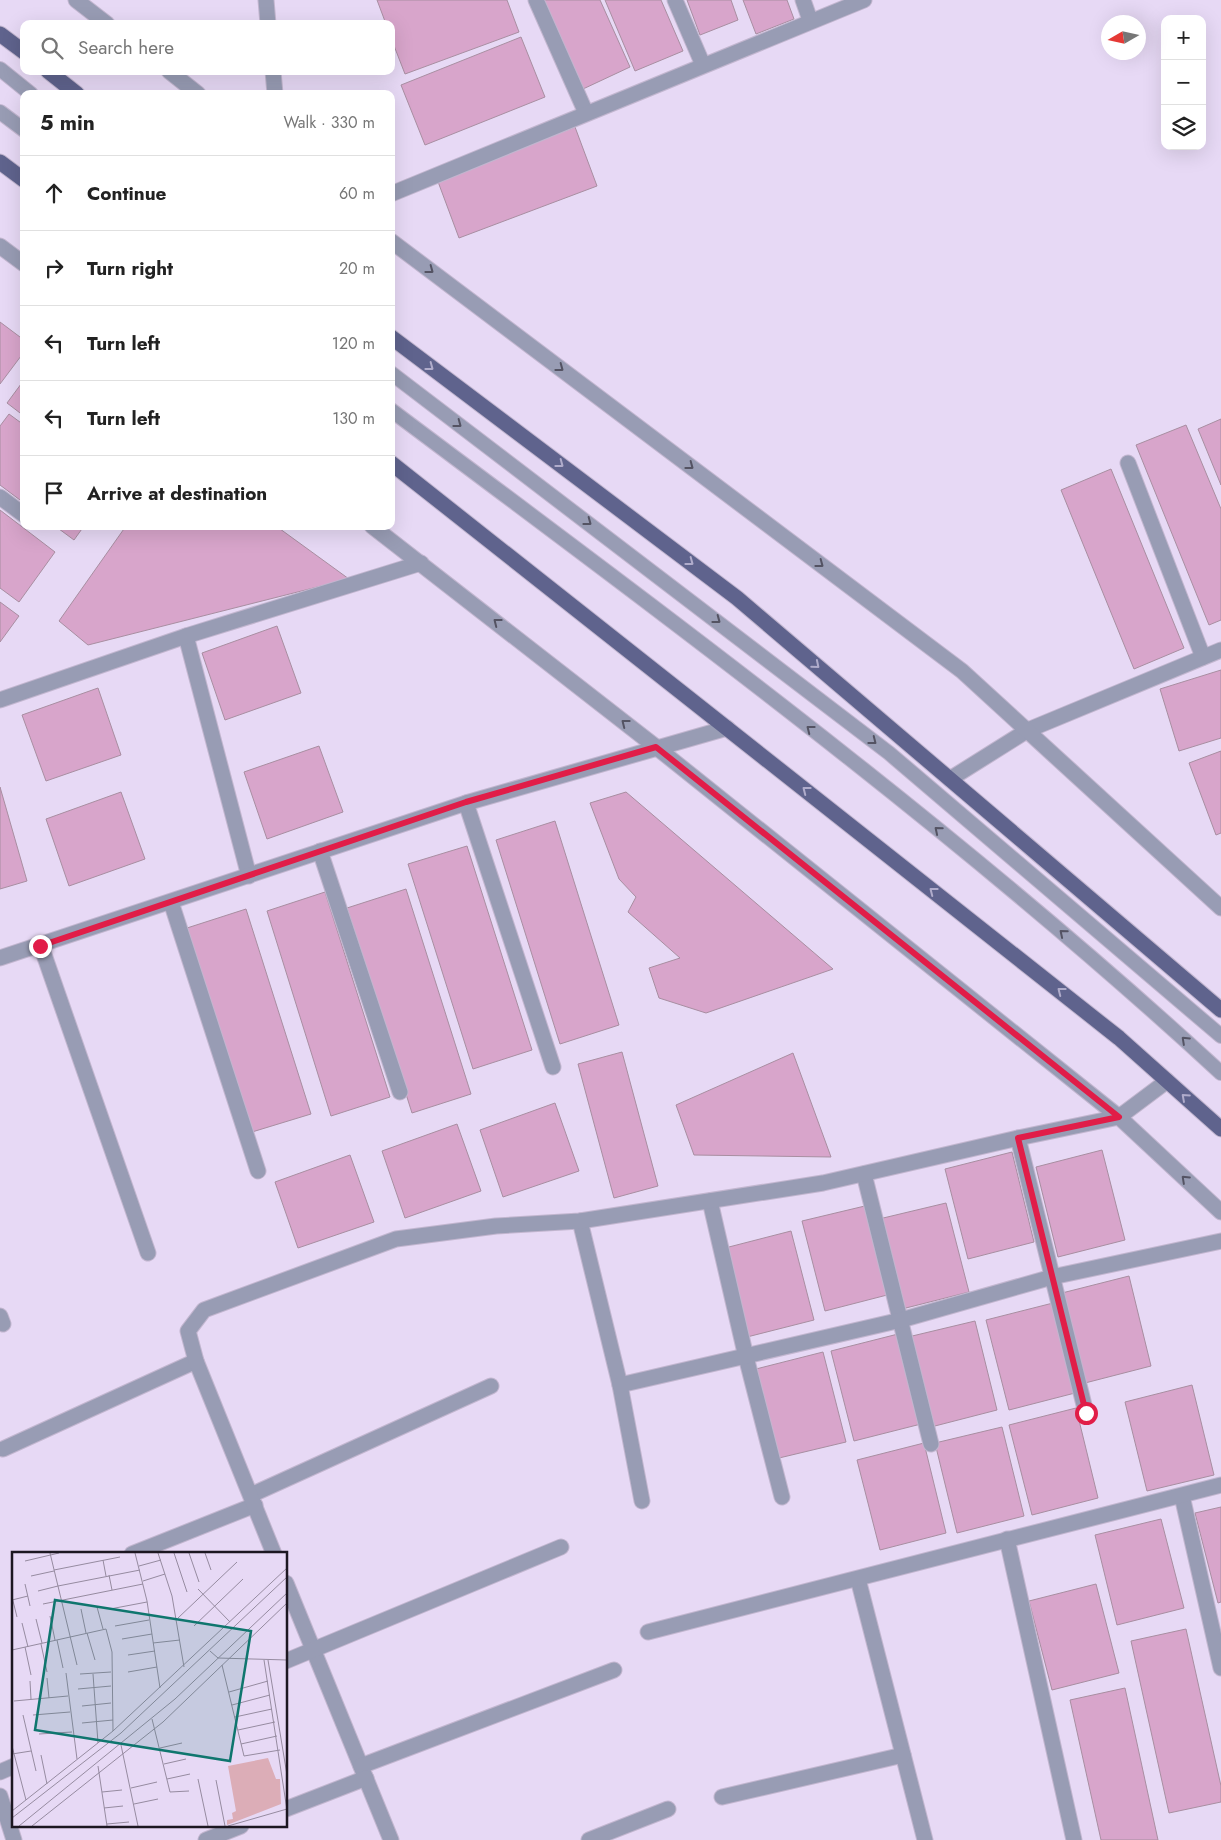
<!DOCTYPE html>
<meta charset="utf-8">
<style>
body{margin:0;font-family:Jost,sans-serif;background:#f6f6f6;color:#222}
.controls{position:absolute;right:15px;top:15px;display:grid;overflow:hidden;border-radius:10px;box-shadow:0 5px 20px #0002}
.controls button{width:45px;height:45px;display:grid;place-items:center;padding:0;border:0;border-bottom:1px solid #e0e0e0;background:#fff;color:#222;font:25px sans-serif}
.compass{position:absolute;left:1101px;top:15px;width:45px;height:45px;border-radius:50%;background:#fff;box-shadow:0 5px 20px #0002;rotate:261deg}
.stop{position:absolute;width:15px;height:15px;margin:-11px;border:4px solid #e11d48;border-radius:50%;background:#fff}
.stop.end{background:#e11d48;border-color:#fff;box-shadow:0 1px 5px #0008}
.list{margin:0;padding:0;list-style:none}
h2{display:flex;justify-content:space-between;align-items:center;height:65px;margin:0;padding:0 20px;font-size:21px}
h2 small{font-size:16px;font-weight:400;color:#767676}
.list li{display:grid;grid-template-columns:32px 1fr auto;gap:15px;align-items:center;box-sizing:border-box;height:75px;padding:0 20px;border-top:1px solid #e0e0e0}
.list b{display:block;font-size:19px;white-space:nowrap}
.list em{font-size:16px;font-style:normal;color:#767676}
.icon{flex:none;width:28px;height:28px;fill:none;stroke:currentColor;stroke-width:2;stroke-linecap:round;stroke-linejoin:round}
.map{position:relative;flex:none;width:1221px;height:1840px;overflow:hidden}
.search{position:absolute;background:#fff;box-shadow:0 5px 20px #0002;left:20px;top:20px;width:375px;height:55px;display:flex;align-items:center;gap:12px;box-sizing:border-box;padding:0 18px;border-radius:10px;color:#767676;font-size:19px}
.panel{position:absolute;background:#fff;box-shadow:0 5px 20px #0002;left:20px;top:90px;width:375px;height:440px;border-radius:10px}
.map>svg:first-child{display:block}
.building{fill:#d8a5cb;stroke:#a88ea1}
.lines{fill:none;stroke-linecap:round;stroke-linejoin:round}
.service-casing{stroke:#c2b6cf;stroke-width:16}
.minor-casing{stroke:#c2b6cf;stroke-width:17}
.tertiary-casing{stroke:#c2b6cf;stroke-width:17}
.primary-casing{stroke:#c2b6cf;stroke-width:17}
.service{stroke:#989cb4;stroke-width:14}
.minor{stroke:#989cb4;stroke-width:15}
.tertiary{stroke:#989cb4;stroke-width:15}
.primary{stroke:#5f638d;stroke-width:15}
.oneway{stroke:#545363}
.oneway2{stroke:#b0accb}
.route{stroke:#e11d48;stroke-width:6}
.inset-road{fill:none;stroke:#968ba0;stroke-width:1}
.view{fill:#0f766e;fill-opacity:0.15;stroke:#0f766e;stroke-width:2.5}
.inset-edge{fill:none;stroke:#1c1721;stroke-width:2.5}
</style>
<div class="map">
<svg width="1221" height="1840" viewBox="0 0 1221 1840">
<rect width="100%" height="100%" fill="#e7d9f5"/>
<g class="building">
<path d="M377,0H507L519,32L405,74L391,38V24H386Z"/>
<path d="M543,0H600L630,67L583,89Z"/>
<path d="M605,0H661L683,51L635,71Z"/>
<path d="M687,0H731L738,20L700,35Z"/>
<path d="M743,0H787L794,19L756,34Z"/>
<path d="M521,37L545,97L425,145L401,85Z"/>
<path d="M575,127L597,186L459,238L437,179Z"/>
<path d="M0,322L24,340V352L0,384Z"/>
<path d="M24,380V416L7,403Z"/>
<path d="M9,414L24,425V503L0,485V426Z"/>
<path d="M1221,419V485L1198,429Z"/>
<path d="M1186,425L1221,509V620L1209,625L1136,445Z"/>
<path d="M1111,469L1184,648L1134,669L1061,490Z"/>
<path d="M0,510L55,552L19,602L0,588Z"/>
<path d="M55,526H84L74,540Z"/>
<path d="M126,526H276L349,579L88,645L59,621Z"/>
<path d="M0,602L19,616L0,642Z"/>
<path d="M277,626L301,693L225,720L202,653Z"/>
<path d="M1221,670V738L1179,751L1160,689Z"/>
<path d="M98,688L121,755L46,781L22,715Z"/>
<path d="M319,746L343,812L267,839L244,772Z"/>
<path d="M1221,751V833L1216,835L1189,763Z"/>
<path d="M0,787L27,881L0,889Z"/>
<path d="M121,792L145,859L69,886L46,819Z"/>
<path d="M626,792L833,969L706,1013L659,998L649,968L680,958L628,912L636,897L619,879L590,803Z"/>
<path d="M555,821L619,1025L560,1044L496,840Z"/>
<path d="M467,846L532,1050L473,1069L408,864Z"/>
<path d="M406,889L471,1094L412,1113L347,908Z"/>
<path d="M325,892L390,1097L331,1116L267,911Z"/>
<path d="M246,909L311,1114L252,1132L187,928Z"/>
<path d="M622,1052L658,1186L614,1198L578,1064Z"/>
<path d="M793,1053L831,1157L694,1155L676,1105Z"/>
<path d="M555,1103L579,1171L503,1197L480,1130Z"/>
<path d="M457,1124L481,1191L405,1218L382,1151Z"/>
<path d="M1102,1150L1125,1240L1058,1257L1036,1167Z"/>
<path d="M1012,1152L1034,1242L968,1259L945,1169Z"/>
<path d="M350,1155L374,1222L298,1248L275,1182Z"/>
<path d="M946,1203L969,1292L902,1309L879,1219Z"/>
<path d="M869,1205L891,1294L825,1311L802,1221Z"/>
<path d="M791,1231L814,1320L747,1337L725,1248Z"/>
<path d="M1129,1276L1151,1366L1085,1383L1062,1293Z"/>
<path d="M1053,1303L1075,1393L1009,1410L986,1320Z"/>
<path d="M975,1321L997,1410L931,1427L908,1337Z"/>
<path d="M898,1334L921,1424L854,1441L831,1351Z"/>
<path d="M823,1352L846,1442L779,1458L756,1369Z"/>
<path d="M1192,1385L1214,1475L1147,1491L1125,1402Z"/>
<path d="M1076,1408L1098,1498L1032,1515L1009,1425Z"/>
<path d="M1002,1427L1024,1516L957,1533L935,1443Z"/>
<path d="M924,1443L946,1533L880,1550L857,1460Z"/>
<path d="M1221,1507V1602L1218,1603L1195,1513Z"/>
<path d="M1161,1519L1184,1608L1117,1625L1095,1535Z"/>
<path d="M1096,1584L1119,1673L1052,1690L1029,1601Z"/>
<path d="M1186,1629L1221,1786V1802L1169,1813L1131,1641Z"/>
<path d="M1125,1688L1158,1840H1101L1070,1700Z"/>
</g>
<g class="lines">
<defs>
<g id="service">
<path d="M0,69L31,94"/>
<path d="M0,112L24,130"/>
<path d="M391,373L889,753L1221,1036"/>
<path d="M391,410C674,622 961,833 1221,1073"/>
</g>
<g id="minor">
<path d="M536,0L586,113"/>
<path d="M675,0L703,65"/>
<path d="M803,0L810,20"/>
<path d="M391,194L864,0"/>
<path d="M1128,463L1203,657"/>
<path d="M0,497L24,515"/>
<path d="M186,636L249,876"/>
<path d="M0,700L186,636L421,563"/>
<path d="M950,779L1028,730L1221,650"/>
<path d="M466,803L553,1067"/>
<path d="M320,851L400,1092"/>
<path d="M171,902L258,1171"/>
<path d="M41,946L148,1253"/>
<path d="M0,958L466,803L727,728"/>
<path d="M1018,1138L1086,1413"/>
<path d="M864,1174L931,1444"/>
<path d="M710,1201L746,1357L782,1497"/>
<path d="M580,1221L620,1385L642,1501"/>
<path d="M0,1316L3,1324"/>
<path d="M620,1385L901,1320L1052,1277L1221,1241"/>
<path d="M3,1449L196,1361"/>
<path d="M251,1495L491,1386"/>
<path d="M1182,1496L1221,1668"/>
<path d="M1007,1539L1074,1840"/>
<path d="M132,1554L255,1505"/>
<path d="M274,1554L196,1361L188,1331L204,1310L396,1239L496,1226L580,1221L823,1183L1018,1138L1119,1117L1167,1081"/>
<path d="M858,1579L925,1840"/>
<path d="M286,1583L391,1840"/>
<path d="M648,1632L1221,1485"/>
<path d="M286,1661L561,1547"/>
<path d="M361,1766L614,1670"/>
<path d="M0,1772L14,1766"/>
<path d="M0,1796L14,1840"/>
<path d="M722,1797L903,1755"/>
<path d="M286,1809L366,1778"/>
<path d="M206,1840L241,1826"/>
<path d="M589,1840L668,1809"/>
</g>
<g id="tertiary">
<path d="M76,0L107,24"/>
<path d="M266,0L268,24"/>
<path d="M169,71L198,94"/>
<path d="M273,71L275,94"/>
<path d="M391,241L962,671L1221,908"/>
<path d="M0,246L24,264"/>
<path d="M372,526L656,747L1119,1117L1221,1212"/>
</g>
<g id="primary">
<path d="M0,34L24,52"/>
<path d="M48,71L77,94"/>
<path d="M0,162L24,180"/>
<path d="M391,337L737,598L1221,1010"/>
<path d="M391,463L1119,1038L1221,1129"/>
</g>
</defs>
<use href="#service" class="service-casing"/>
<use href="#minor" class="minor-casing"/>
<use href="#tertiary" class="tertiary-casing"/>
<use href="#primary" class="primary-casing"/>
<use href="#service" class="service"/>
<use href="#minor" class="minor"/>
<use href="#tertiary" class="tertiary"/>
<use href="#primary" class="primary"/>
</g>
<defs><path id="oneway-chevron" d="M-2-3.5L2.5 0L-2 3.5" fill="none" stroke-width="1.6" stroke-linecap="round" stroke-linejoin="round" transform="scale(1.25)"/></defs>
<g class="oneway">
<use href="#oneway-chevron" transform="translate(430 270) rotate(37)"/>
<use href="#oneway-chevron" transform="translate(560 368) rotate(37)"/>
<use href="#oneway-chevron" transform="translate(458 424) rotate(37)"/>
<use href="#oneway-chevron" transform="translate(690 466) rotate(37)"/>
<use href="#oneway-chevron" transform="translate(588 522) rotate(37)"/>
<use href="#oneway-chevron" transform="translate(820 564) rotate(37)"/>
<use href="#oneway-chevron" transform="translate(717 620) rotate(37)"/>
<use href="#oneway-chevron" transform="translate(497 622) rotate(-142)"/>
<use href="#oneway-chevron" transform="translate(625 723) rotate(-142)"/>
<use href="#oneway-chevron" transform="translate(810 729) rotate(-142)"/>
<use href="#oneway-chevron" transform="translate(873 741) rotate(38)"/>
<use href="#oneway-chevron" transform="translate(938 830) rotate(-140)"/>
<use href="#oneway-chevron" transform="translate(1063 933) rotate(-140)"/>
<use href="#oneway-chevron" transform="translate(1185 1040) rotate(-137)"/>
<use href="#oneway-chevron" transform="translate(1185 1179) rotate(-137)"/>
</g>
<g class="oneway2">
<use href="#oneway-chevron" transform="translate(430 367) rotate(37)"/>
<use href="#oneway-chevron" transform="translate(560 464) rotate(37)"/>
<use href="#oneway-chevron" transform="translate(690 562) rotate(37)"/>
<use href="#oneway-chevron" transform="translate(816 665) rotate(40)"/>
<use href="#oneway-chevron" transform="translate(806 790) rotate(-142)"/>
<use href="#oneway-chevron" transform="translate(933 891) rotate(-142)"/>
<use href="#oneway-chevron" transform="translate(1061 991) rotate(-142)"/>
<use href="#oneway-chevron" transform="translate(1185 1097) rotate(-138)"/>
</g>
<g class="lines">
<path class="route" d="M40,946L466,802L656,747L1119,1117L1018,1138L1086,1413"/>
</g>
<g transform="translate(12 1552)">
<rect width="275" height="275" fill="#e7d9f5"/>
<path d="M256,206L264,227H268L269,252L215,273V268L221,267L220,261L224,259L216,214Z" fill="#dcadb7"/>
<path class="inset-road" d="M38,1L65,113M123,1L135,49L148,136M146,1L160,44L172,115M162,1L175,40M177,1L187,30M193,1L199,18M91,8L94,24M13,9L47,1M127,14L149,8M42,18L108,5M97,23L100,38M19,24L42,19M131,29L153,22M13,32L18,54M46,34L128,18M186,37L218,70M26,39L46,34M0,45L5,65M0,48L16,44M31,52L131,32M85,55L91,77M69,57L74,81M98,57L135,50M38,64L43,88M166,66L225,10M24,67L30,91M10,71L16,95M103,74L137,68M182,74L231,27M75,81L83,108M110,87L140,82M45,88L51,116M141,91L168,88M29,92L35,120M13,95L19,123M0,98L94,77L100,100L101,179M198,99L206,106L275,108M116,103L143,99M252,108L275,258M256,108L275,223M0,112V129M210,113L232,204L268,198M116,120L145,115M54,121L65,207M68,122L99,120M81,122L86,191M35,126L37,146M18,129L19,147M66,137L99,134M217,140L256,129M2,149L56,144M220,153L258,143M70,154L99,151M11,163L24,219M21,163L58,160M223,165L260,157M140,167L158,240L177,239M70,171L101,168M226,178L263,170M27,182L60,180M229,192L265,184M109,193L126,274M0,194L14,248M148,196L170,191M0,202L19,199M29,203L35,232M152,212L174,207M86,214L95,274M155,227L178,222M186,227L196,274M204,228L213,274M119,236L145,230M90,240L110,238M122,252L146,247M92,256L111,254M0,259L101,179L275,16M0,266L109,181L275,25M95,272L117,270M7,274L163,147L275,41M20,274L151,170L275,51M216,274L275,257"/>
<path class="view" d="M43,48L239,79L218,209L23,178Z"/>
<rect width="275" height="275" class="inset-edge"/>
</g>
</svg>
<div class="controls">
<button>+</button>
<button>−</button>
<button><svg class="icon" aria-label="layers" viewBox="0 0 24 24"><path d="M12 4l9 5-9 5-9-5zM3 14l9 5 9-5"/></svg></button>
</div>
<svg class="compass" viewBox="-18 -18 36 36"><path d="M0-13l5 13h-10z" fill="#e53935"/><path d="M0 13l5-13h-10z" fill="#767676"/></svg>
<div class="stop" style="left:1086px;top:1413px"></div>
<div class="stop end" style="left:40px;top:946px"></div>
<div class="search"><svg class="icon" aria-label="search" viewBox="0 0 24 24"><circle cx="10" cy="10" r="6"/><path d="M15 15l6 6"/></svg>Search here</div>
<section class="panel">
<h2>5 min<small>Walk · 330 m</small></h2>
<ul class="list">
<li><svg class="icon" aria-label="ahead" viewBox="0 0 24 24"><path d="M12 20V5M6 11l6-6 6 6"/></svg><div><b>Continue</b></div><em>60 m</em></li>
<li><svg class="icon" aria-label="right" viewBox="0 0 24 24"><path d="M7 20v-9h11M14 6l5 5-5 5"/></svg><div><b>Turn right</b></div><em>20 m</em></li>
<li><svg class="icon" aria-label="left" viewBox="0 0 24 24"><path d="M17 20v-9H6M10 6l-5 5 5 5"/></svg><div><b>Turn left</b></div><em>120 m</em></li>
<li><svg class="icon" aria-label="left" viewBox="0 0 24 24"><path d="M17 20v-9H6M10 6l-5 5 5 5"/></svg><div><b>Turn left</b></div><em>130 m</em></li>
<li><svg class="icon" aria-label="arrive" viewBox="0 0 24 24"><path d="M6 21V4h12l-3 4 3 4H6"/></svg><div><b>Arrive at destination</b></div></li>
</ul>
</section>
</div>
